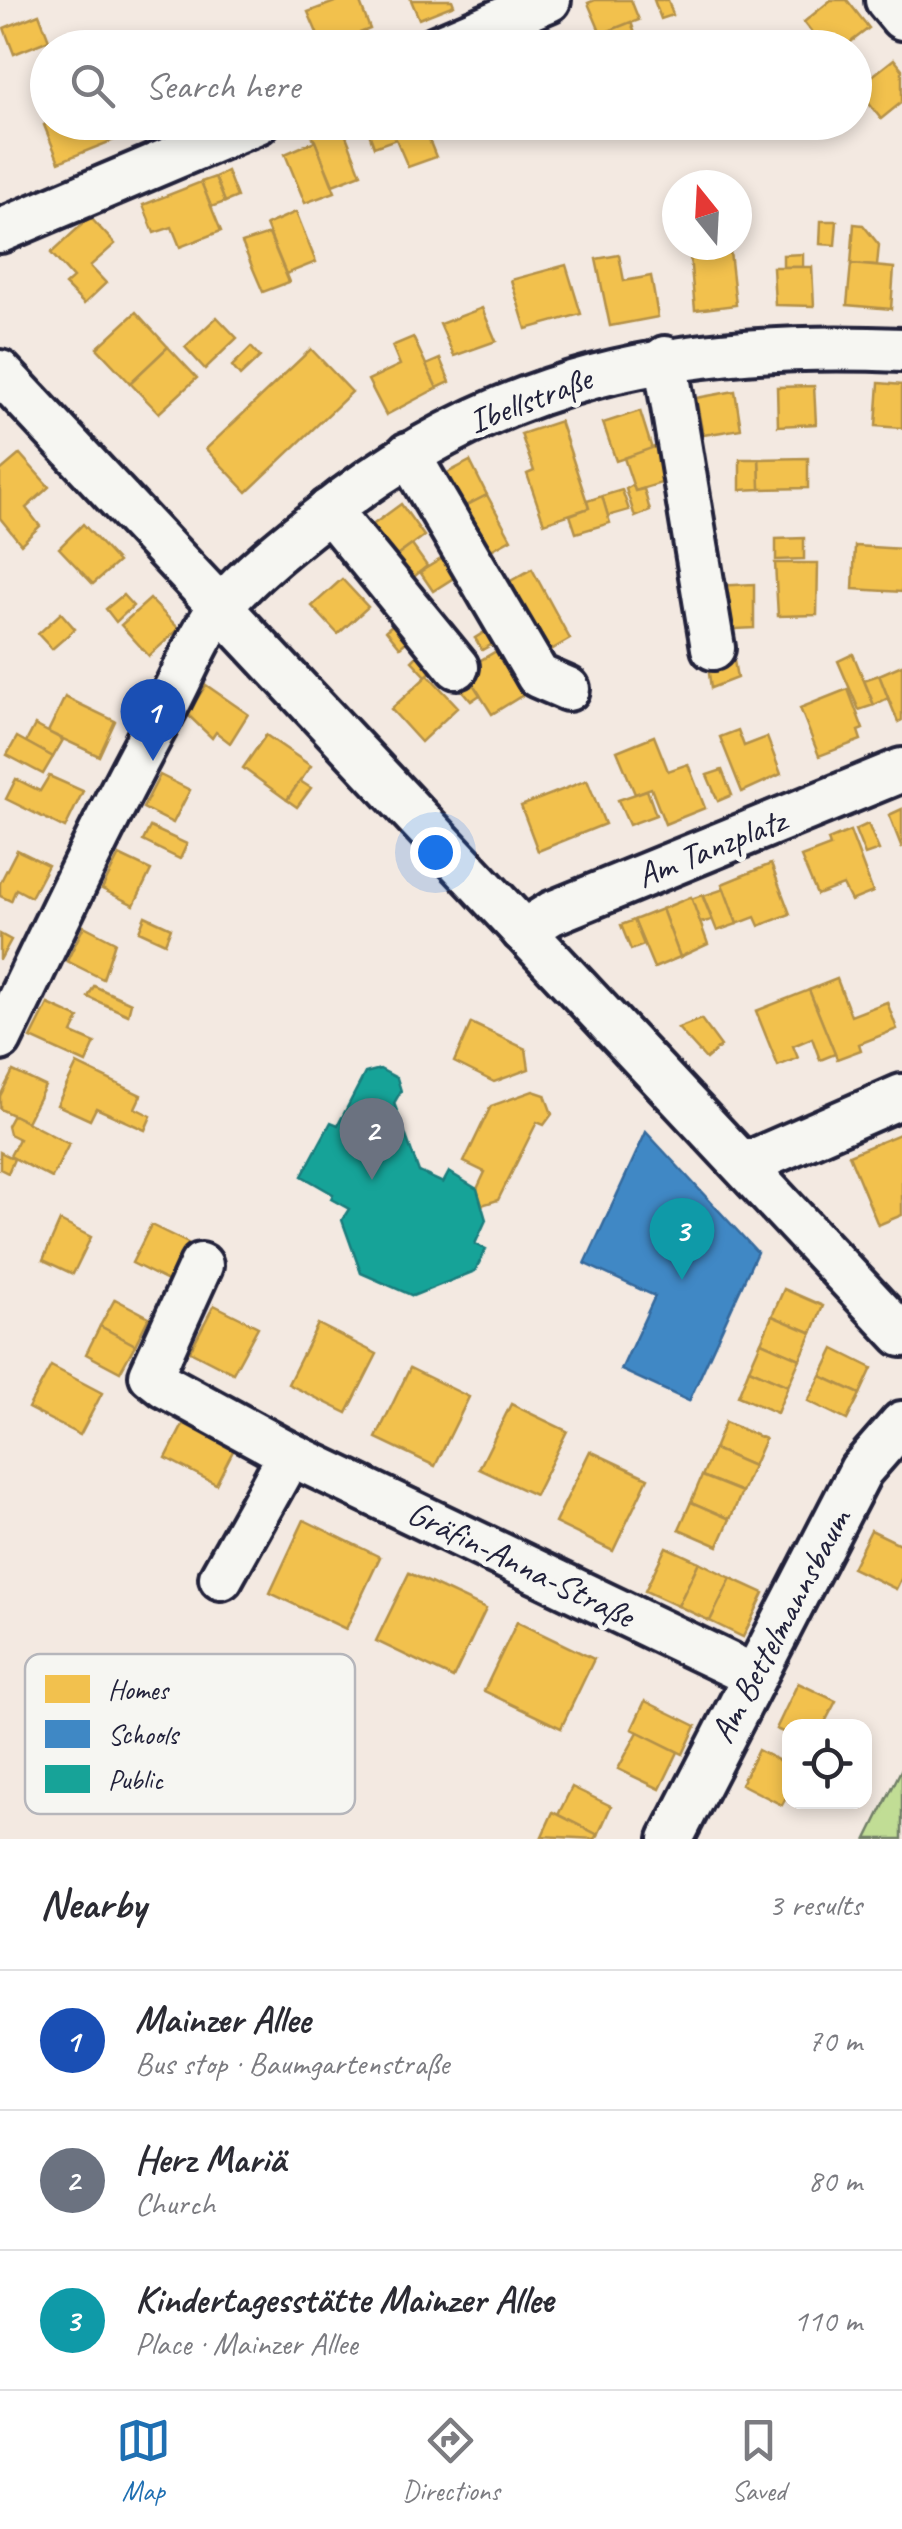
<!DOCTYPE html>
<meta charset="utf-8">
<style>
body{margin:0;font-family:Caveat,sans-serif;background:#f2f2f3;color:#2b2b33}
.controls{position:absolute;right:30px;bottom:30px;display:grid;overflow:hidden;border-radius:20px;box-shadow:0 5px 15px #0003}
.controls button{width:90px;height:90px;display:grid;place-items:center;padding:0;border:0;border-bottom:2px solid #e1e1e2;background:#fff;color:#2b2b33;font:50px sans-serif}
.compass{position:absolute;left:662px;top:170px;width:90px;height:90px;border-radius:50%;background:#fff;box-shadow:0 5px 15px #0003;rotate:342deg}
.you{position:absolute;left:435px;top:852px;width:35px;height:35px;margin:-25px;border:8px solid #fff;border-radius:50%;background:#1a73e8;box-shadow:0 0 0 15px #1a73e833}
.badge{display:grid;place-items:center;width:65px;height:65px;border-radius:50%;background:#1f6fb2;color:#fff;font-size:32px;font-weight:700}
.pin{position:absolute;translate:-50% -82px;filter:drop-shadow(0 2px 5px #0008)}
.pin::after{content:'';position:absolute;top:52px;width:35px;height:30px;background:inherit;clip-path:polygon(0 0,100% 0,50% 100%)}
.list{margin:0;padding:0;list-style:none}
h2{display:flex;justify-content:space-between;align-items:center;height:130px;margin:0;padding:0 40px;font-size:42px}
h2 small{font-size:32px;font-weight:400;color:#7c7c81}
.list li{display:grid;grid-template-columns:65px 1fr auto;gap:30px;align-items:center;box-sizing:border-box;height:140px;padding:0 40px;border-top:2px solid #e1e1e2}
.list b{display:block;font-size:38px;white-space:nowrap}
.list p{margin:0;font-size:32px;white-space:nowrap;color:#7c7c81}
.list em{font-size:32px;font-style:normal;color:#7c7c81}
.icon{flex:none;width:55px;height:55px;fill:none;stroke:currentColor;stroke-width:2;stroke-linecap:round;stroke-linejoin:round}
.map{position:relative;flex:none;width:902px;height:1839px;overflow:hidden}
.search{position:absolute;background:#fff;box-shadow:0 5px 15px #0003;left:30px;right:30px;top:30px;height:110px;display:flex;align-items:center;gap:25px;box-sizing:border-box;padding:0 35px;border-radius:55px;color:#7c7c81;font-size:38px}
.sheet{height:550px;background:#fff}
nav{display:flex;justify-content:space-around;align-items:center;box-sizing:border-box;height:140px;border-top:2px solid #e1e1e2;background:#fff;font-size:28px;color:#7c7c81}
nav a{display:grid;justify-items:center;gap:5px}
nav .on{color:#1f6fb2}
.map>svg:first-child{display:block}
.green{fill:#c1dd95;stroke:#728068;stroke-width:2.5}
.homes{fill:#f2c14e;stroke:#b49148;stroke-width:2.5}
.schools{fill:#3f88c5;stroke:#36699c;stroke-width:2.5}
.public{fill:#17a398;stroke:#1a7c7c;stroke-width:2.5}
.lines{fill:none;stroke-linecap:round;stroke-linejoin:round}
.minor-casing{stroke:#22223b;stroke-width:50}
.minor{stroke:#f6f6f2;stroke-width:42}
.labels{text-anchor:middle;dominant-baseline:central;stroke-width:10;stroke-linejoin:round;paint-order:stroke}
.street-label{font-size:35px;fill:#22223b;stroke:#f6f6f2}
.key{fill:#f6f6f2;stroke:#b6b6bb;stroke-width:2.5}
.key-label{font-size:28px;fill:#22223b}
</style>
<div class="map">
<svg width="902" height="1839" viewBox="0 0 902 1839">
<rect width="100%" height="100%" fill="#f3e9e1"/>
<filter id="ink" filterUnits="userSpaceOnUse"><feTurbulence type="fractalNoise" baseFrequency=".01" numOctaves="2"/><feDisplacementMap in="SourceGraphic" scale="20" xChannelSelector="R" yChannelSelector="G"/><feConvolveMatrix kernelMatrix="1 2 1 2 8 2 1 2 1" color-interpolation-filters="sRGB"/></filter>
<g filter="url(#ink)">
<path class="green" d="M902,1768V1839H867Z"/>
<g class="homes">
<path d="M340,0H359L370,29L323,47L308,12Z"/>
<path d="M411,0H452L454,5L419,19Z"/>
<path d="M595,0H631L639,20L601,34L588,3Z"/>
<path d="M654,0H668L673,15L661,19Z"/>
<path d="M831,0H847L869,28L843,48H824L804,22Z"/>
<path d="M39,14L49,40L14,54L4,28Z"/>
<path d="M631,22L640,48H606L601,34Z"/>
<path d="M550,31L556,48L507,47Z"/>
<path d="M279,32L285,48H258L255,40Z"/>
<path d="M894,59L902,69V102L881,119L857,88Z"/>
<path d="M49,122H130L134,132L59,162L44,125Z"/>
<path d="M165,122H195L169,133Z"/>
<path d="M365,122H422L436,157L408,167L396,139L374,147Z"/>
<path d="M341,123L361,174L333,185L312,135Z"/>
<path d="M315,141L335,192L305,203L285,154Z"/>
<path d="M227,171L237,197L225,202L215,177Z"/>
<path d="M215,177L225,202L211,207L201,182Z"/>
<path d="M201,182L221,231L180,247L172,227L154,233L143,205Z"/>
<path d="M296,212L316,262L286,274L266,225Z"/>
<path d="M90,217L115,244L90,266L106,283L84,304L65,285L73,278L51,253Z"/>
<path d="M821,221H837L835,245L820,244Z"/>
<path d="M854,224L863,225L879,245L877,266L851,264Z"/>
<path d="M269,234L289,282L263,292L242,243Z"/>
<path d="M689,245H730V252L690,256Z"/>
<path d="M730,252L736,305L695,310L690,256Z"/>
<path d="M803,254V267H783V255Z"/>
<path d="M619,255L624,281L651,276L658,317L610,326L596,259Z"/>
<path d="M851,264L894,268L891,309L847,305Z"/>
<path d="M566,265L581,314L526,329L511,280Z"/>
<path d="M773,267H812L814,306L775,305Z"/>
<path d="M482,308L496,341L454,356L440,324Z"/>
<path d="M136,312L168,347L130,383L97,348Z"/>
<path d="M217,317L237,338L205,369L185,347Z"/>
<path d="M413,337L437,388L386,415L368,380L400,365L392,346Z"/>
<path d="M168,347L197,378L159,413L130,383Z"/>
<path d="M251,347L260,357L240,376L232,366Z"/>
<path d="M311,349L352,392L247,492L206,449Z"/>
<path d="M440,359L450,382L437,388L426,365Z"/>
<path d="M879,383L902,385V428L876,426Z"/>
<path d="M814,386L816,424L778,426L777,387Z"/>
<path d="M735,391L741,429L703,435L696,398Z"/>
<path d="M640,411L652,449L616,461L603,423Z"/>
<path d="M560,421L589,508L544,523L527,474L534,471L521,434Z"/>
<path d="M657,446L668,481L635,491L624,458Z"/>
<path d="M20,454L49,487L26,508L40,526L21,544L0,518V471Z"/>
<path d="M808,458V488L760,489L759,459Z"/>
<path d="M740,459H759L760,489L740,490Z"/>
<path d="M470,461L487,495L454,512L436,479Z"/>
<path d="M633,485L635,491L644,489L650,511L635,517L626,489Z"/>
<path d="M622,490L629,510L608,516L602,496Z"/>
<path d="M487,495L511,539L478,557L454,512Z"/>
<path d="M602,496L610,523L576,533L570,515L589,508L587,501Z"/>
<path d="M401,504L424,536L394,558L371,526Z"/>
<path d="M83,524L118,562L93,584L59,548Z"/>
<path d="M804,538V559L776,560V539Z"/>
<path d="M412,545L427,566L409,581L394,558Z"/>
<path d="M855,546L902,549V592L853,589Z"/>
<path d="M454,551L466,570L433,591L420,572Z"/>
<path d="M775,563H818L817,615L778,616Z"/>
<path d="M532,569L570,639L537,658L498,588Z"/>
<path d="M342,579L368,607L338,634L312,606Z"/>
<path d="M754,584V628L717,630L714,586Z"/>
<path d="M123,595L133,606L116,622L106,609Z"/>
<path d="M150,599L179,629L149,656L121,625Z"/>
<path d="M61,613L75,629L52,649L38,634Z"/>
<path d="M402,617L416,634L400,647L386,630Z"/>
<path d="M499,623L498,650L491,645L482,650L475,638Z"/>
<path d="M426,647L446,671L439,679L432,671L426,676L412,661Z"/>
<path d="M498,650L526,693L492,714L464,670Z"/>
<path d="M853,654L874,705L859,710L838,661Z"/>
<path d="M733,655L737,678L711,688L707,659Z"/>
<path d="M902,665V720L898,722L879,675Z"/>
<path d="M466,673L480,695L471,701L453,680Z"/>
<path d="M428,675L458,707L421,742L391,709Z"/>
<path d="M879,675L888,698L874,705L864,680Z"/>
<path d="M206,685L248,714L230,743L216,732L212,738L187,714Z"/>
<path d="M848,689L863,729L858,731L861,740L819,756L800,708Z"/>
<path d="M65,697L115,721L99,756L48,732Z"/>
<path d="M35,725L63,740L53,757L26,742Z"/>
<path d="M738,730L744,746L767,737L781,774L742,792L720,737Z"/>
<path d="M266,735L311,766L287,800L243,768Z"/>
<path d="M654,736L668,771L688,764L705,808L665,824L651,788L635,794L617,751Z"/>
<path d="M17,737L53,757L43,774L7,755Z"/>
<path d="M722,770L732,795L718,801L707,775Z"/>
<path d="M160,775L190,790L173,823L143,808Z"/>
<path d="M49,776L83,791L65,828L6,799L16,779L40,791Z"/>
<path d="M587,780L605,824L538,851L521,806Z"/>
<path d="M300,781L311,788L297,807L287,800Z"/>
<path d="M647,790L656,815L629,825L618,800Z"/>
<path d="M902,809V848L889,815Z"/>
<path d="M868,824L879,850L865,855L855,830Z"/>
<path d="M150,827L187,844L180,859L143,841Z"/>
<path d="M850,831L873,892L851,901L843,885L817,895L801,857L830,846L828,840Z"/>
<path d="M17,850L48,865L31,897L16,889L11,901L0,896V883Z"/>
<path d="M119,855L151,870L134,905L102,889Z"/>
<path d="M771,864L790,914L759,926L755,917L737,924L722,884Z"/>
<path d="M724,889L737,924L717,931L703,896Z"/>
<path d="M702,895L712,920L700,923L691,899Z"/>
<path d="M691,897L708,944L680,957L662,909Z"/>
<path d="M662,909L680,957L654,968L634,920Z"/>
<path d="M145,916L171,928L165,943L139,931Z"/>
<path d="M634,920L644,945L631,950L621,925Z"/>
<path d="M84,926L115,942L103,979L67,961Z"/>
<path d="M0,934L11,940L0,960Z"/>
<path d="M837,979L851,1016L887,1002L897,1029L859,1044L861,1050L837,1059L809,990Z"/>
<path d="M94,986L131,1003L128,1015L88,997Z"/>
<path d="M809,990L835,1054L820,1060L812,1038L793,1046L798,1058L778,1066L756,1011Z"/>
<path d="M48,1004L79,1018L72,1033L95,1043L86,1063L31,1038Z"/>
<path d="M701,1019L721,1046L706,1059L678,1028Z"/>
<path d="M471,1023L526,1049L529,1069L494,1082L454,1062Z"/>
<path d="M77,1064L141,1095L135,1108L151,1116L145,1130L96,1108L90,1120L57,1105Z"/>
<path d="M13,1071L45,1086L27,1122L0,1109V1096Z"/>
<path d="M533,1091L545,1095L552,1114L544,1125L537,1122L498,1200L482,1205L477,1189L485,1172L464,1162L491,1106Z"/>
<path d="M13,1115L69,1144L52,1178L10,1156L19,1139L9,1134L7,1126Z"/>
<path d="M902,1133V1215L878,1225L849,1155Z"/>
<path d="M0,1152L14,1159L8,1173L0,1169Z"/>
<path d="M60,1221L91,1237L73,1274L43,1260Z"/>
<path d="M151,1225L194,1246L174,1284L132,1263Z"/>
<path d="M784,1289L823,1306L812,1333L772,1316Z"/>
<path d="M115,1299L149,1317L135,1345L100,1326Z"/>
<path d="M214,1305L258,1327L233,1373L190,1351Z"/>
<path d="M772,1316L812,1333L800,1359L761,1342Z"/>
<path d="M318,1324L377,1354L347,1413L288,1384Z"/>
<path d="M100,1326L135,1345L120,1372L86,1354Z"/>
<path d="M761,1342L800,1359L788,1386L749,1369Z"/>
<path d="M834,1349L872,1368L860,1394L821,1376Z"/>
<path d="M51,1366L102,1393L80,1435L28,1408Z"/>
<path d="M410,1368L469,1397L435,1466L376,1438Z"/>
<path d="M749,1369L788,1386L777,1413L738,1396Z"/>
<path d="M821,1376L860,1394L847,1420L808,1401Z"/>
<path d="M511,1404L567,1431L535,1495L479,1469Z"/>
<path d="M185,1421L235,1447L216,1484L166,1458Z"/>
<path d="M725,1422L765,1439L753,1466L714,1449Z"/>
<path d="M714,1449L753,1466L742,1492L702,1476Z"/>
<path d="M590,1451L648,1478L613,1551L555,1523Z"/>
<path d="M702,1476L742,1492L730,1519L691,1502Z"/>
<path d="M691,1502L730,1519L718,1546L679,1529Z"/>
<path d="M304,1520L380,1557L346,1629L270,1593Z"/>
<path d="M871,1530L902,1545V1577L896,1589L852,1568Z"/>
<path d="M666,1547L699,1562L678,1606L645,1591Z"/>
<path d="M699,1562L731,1578L710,1621L678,1606Z"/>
<path d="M409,1573L486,1609L453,1678L376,1641Z"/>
<path d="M731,1578L764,1593L743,1637L710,1621Z"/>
<path d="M517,1622L594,1659L561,1728L484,1691Z"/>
<path d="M798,1683L836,1701L823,1726H790V1735L776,1729Z"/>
<path d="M645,1701L696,1726L683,1754L632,1729Z"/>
<path d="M638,1732L678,1752L660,1789L618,1769Z"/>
<path d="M758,1750L790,1766V1790L782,1805L741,1784Z"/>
<path d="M572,1787L611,1806L598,1835L558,1815Z"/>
<path d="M553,1812L598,1835L595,1839L542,1836Z"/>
</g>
<path class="schools" d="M646,1132L757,1252L689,1401L621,1370L655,1296L585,1264Z"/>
<path class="public" d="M380,1069L397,1078L401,1091L394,1103L419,1172L443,1183L449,1172L477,1189L486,1220L475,1244L486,1249L475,1271L413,1296L361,1273L342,1220L349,1209L331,1199L333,1194L302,1176L331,1122L338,1125L365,1073Z"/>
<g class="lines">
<defs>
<g id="minor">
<path d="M887,0L902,18"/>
<path d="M436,48L549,0"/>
<path d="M0,231L258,122"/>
<path d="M665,358L713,648"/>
<path d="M0,372L902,1335"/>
<path d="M408,454L538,676L568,689"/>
<path d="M329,510L457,667"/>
<path d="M523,931L552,913L902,770"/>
<path d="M0,1039C54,928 106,816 166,707C183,676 198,636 220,608C249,574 287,544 321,517C497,375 681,340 902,350"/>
<path d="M744,1165L902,1096"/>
<path d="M201,1265L151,1375L165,1386L290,1454L752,1675"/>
<path d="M221,1578L290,1454"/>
<path d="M671,1839L861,1470L902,1423"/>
</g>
</defs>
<use href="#minor" class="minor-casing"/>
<use href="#minor" class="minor"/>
</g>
</g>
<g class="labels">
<g class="street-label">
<text transform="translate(530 400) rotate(-21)">Ibellstraße</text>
<text transform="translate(711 848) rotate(-22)">Am Tanzplatz</text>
<text transform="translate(521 1564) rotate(26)">Gräfin-Anna-Straße</text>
<text transform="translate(780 1626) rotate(-62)">Am Bettelmannsbaum</text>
</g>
</g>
<rect x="25" y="1654" width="330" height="160" rx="15" class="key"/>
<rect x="45" y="1675" width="45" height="28" fill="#f2c14e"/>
<rect x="45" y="1720" width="45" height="28" fill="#3f88c5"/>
<rect x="45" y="1765" width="45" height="28" fill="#17a398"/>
<g class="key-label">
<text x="108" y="1699">Homes</text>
<text x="108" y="1744">Schools</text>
<text x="108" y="1789">Public</text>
</g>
</svg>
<div class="controls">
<button><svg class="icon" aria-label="locate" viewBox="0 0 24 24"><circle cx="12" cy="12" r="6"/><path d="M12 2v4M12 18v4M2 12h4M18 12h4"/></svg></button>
</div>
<svg class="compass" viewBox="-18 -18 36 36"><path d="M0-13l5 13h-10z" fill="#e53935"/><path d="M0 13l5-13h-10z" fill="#7c7c81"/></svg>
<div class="you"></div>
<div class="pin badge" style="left:153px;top:761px;background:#1a4fb4">1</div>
<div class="pin badge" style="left:372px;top:1180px;background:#6b7280">2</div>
<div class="pin badge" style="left:682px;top:1280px;background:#0f9aa8">3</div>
<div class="search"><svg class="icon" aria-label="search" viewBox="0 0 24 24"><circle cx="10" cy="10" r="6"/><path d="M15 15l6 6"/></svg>Search here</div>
</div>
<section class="sheet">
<h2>Nearby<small>3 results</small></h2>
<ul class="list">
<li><span class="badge" style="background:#1a4fb4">1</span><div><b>Mainzer Allee</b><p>Bus stop · Baumgartenstraße</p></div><em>70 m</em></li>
<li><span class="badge" style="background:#6b7280">2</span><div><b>Herz Mariä</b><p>Church</p></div><em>80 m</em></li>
<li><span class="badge" style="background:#0f9aa8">3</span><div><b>Kindertagesstätte Mainzer Allee</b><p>Place · Mainzer Allee</p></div><em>110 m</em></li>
</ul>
</section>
<nav>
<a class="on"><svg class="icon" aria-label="map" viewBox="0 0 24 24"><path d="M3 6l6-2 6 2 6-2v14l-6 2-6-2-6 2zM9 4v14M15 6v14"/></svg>Map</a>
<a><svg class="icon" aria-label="directions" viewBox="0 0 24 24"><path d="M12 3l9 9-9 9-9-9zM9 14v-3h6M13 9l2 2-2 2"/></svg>Directions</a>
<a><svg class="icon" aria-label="saved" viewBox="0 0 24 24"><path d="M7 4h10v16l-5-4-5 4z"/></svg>Saved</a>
</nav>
